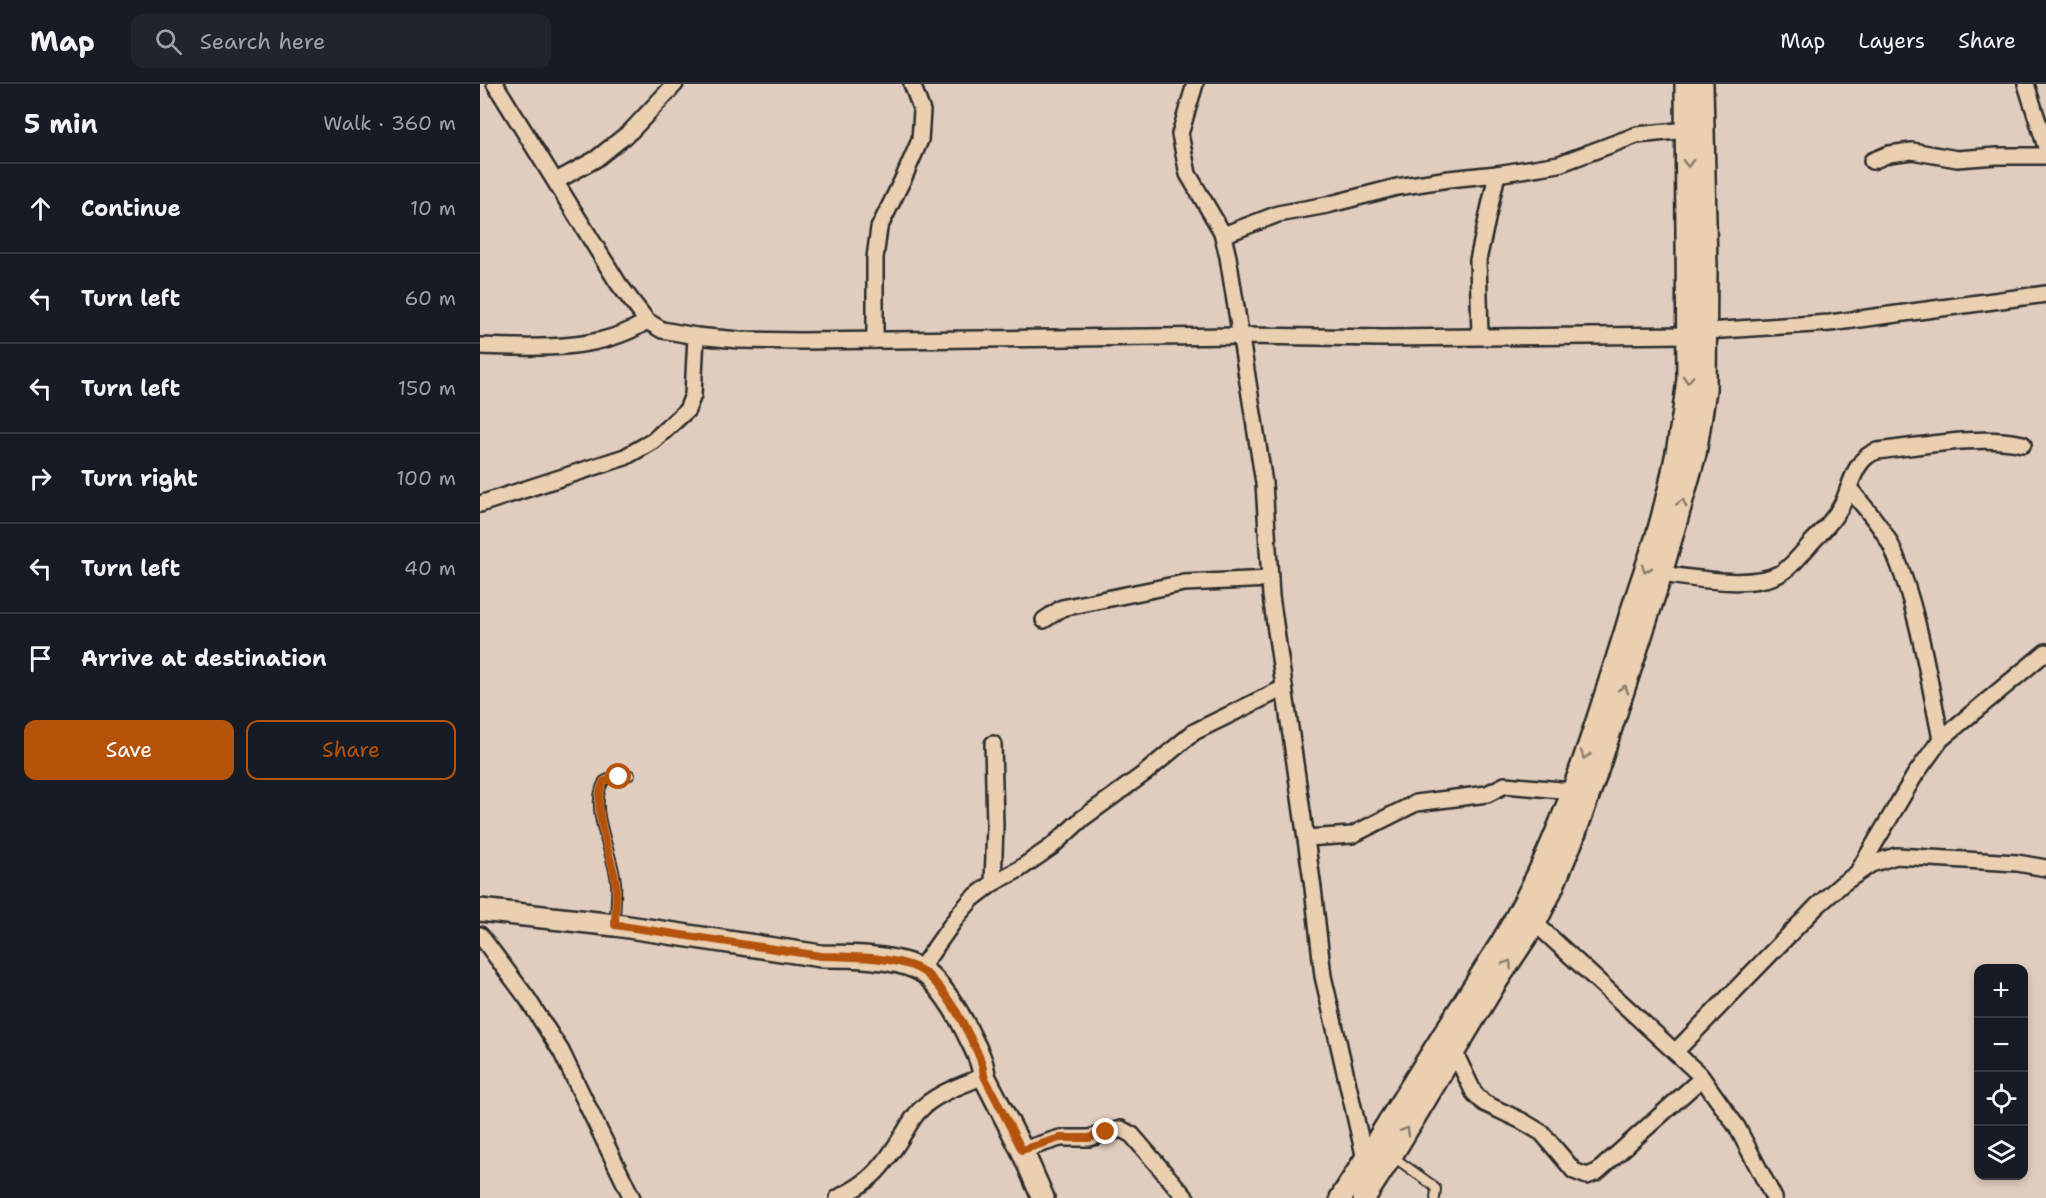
<!DOCTYPE html>
<meta charset="utf-8">
<style>
body{margin:0;font-family:"Shantell Sans",sans-serif;background:#20242c;color:#f1f3f6}
.controls{position:absolute;right:18px;bottom:18px;display:grid;overflow:hidden;border-radius:12px;box-shadow:0 3px 9px #0003}
.controls button{width:54px;height:54px;display:grid;place-items:center;padding:0;border:0;border-bottom:2px solid #363941;background:#171b24;color:#f1f3f6;font:30px sans-serif}
.stop{position:absolute;width:18px;height:18px;margin:-14px;border:4px solid #b45309;border-radius:50%;background:#fff}
.stop.end{background:#b45309;border-color:#fff;box-shadow:0 2px 6px #0008}
.list{margin:0;padding:0;list-style:none}
h2{display:flex;justify-content:space-between;align-items:center;height:78px;margin:0;padding:0 24px;font-size:26px}
h2 small{font-size:20px;font-weight:400;color:#9ea1a6}
.list li{display:grid;grid-template-columns:39px 1fr auto;gap:18px;align-items:center;box-sizing:border-box;height:90px;padding:0 24px;border-top:2px solid #363941}
.list b{display:block;font-size:22px;white-space:nowrap}
.list em{font-size:20px;font-style:normal;color:#9ea1a6}
.actions{display:flex;gap:12px;padding:18px 24px}
.actions a{flex:1;padding:14px 0;border:2px solid #b45309;border-radius:12px;text-align:center;font-size:21px;color:#b45309}
.actions .main{background:#b45309;color:#fff}
.icon{flex:none;width:33px;height:33px;fill:none;stroke:currentColor;stroke-width:2;stroke-linecap:round;stroke-linejoin:round}
.map{position:relative;flex:none;width:1566px;height:1114px;overflow:hidden}
header{display:flex;align-items:center;gap:36px;box-sizing:border-box;height:84px;padding:0 30px;background:#171b24;border-bottom:2px solid #363941}
header strong{font-size:28px}
nav{display:flex;gap:33px;margin-inline-start:auto;font-size:21px}
.search{width:420px;height:54px;background:#20242c;display:flex;align-items:center;gap:15px;box-sizing:border-box;padding:0 21px;border-radius:12px;color:#9ea1a6;font-size:22px}
main{display:flex}
aside{flex:1;background:#171b24}
.map>svg:first-child{display:block}
.lines{fill:none;stroke-linecap:round;stroke-linejoin:round}
.lane-casing{stroke:#2b2b2b;stroke-width:12}
.street-casing{stroke:#2b2b2b;stroke-width:20}
.secondary-casing{stroke:#2b2b2b;stroke-width:26}
.lane{stroke:#eacfb1;stroke-width:8}
.street{stroke:#eacfb1;stroke-width:15}
.secondary{stroke:#eacfb1;stroke-width:21}
.oneway{stroke:#8a7d6e}
.route{stroke:#b45309;stroke-width:8}
</style>
<header>
<strong>Map</strong>
<div class="search"><svg class="icon" aria-label="search" viewBox="0 0 24 24"><circle cx="10" cy="10" r="6"/><path d="M15 15l6 6"/></svg>Search here</div>
<nav><a>Map</a><a>Layers</a><a>Share</a></nav>
</header>
<main>
<aside>
<h2>5 min<small>Walk · 360 m</small></h2>
<ul class="list">
<li><svg class="icon" aria-label="ahead" viewBox="0 0 24 24"><path d="M12 20V5M6 11l6-6 6 6"/></svg><div><b>Continue</b></div><em>10 m</em></li>
<li><svg class="icon" aria-label="left" viewBox="0 0 24 24"><path d="M17 20v-9H6M10 6l-5 5 5 5"/></svg><div><b>Turn left</b></div><em>60 m</em></li>
<li><svg class="icon" aria-label="left" viewBox="0 0 24 24"><path d="M17 20v-9H6M10 6l-5 5 5 5"/></svg><div><b>Turn left</b></div><em>150 m</em></li>
<li><svg class="icon" aria-label="right" viewBox="0 0 24 24"><path d="M7 20v-9h11M14 6l5 5-5 5"/></svg><div><b>Turn right</b></div><em>100 m</em></li>
<li><svg class="icon" aria-label="left" viewBox="0 0 24 24"><path d="M17 20v-9H6M10 6l-5 5 5 5"/></svg><div><b>Turn left</b></div><em>40 m</em></li>
<li><svg class="icon" aria-label="arrive" viewBox="0 0 24 24"><path d="M6 21V4h12l-3 4 3 4H6"/></svg><div><b>Arrive at destination</b></div></li>
</ul>
<div class="actions"><a class="main">Save</a><a>Share</a></div>
</aside>
<div class="map">
<svg width="1566" height="1114" viewBox="0 0 1566 1114">
<rect width="100%" height="100%" fill="#e1cdbf"/>
<filter id="ink" filterUnits="userSpaceOnUse"><feTurbulence type="fractalNoise" baseFrequency=".0167" numOctaves="2"/><feDisplacementMap in="SourceGraphic" scale="12" xChannelSelector="R" yChannelSelector="G"/><feConvolveMatrix kernelMatrix="1 2 1 2 8 2 1 2 1" color-interpolation-filters="sRGB"/></filter>
<g filter="url(#ink)">
<g class="lines">
<defs>
<g id="lane">
<path d="M135,840C135,826 137,812 136,798C133,768 108,724 124,697L130,694L150,691"/>
<path d="M912,1072L951,1100L956,1105L955,1114"/>
</g>
<g id="street">
<path d="M15,0L138,199L167,237L182,246L216,252L259,256L320,257L760,252L902,254L1208,251"/>
<path d="M715,0L700,50L708,90L742,148L748,173L784,399L791,512L833,804L843,892L885,1075"/>
<path d="M1546,0L1566,63"/>
<path d="M1392,77L1409,70L1432,67L1477,75L1517,72H1566"/>
<path d="M76,97L116,75L151,47L195,0"/>
<path d="M743,151L798,130L847,121L917,103L969,95L1017,90L1079,80L1157,51L1207,46"/>
<path d="M1227,247L1350,239L1566,210"/>
<path d="M1000,252L998,176L1017,90"/>
<path d="M395,256V174L399,144L424,93L440,56L442,27L432,0"/>
<path d="M0,262C54,264 120,268 167,237"/>
<path d="M1369,404C1385,424 1404,444 1414,468C1439,527 1448,593 1461,655"/>
<path d="M0,420L145,373L173,357L207,326L213,311L216,252"/>
<path d="M1181,490C1213,494 1270,505 1299,490C1309,486 1324,467 1332,458C1344,446 1359,430 1365,414C1372,396 1377,373 1397,367C1442,362 1499,350 1543,360"/>
<path d="M564,536L582,524L704,499L790,495"/>
<path d="M513,660L515,741L513,799"/>
<path d="M826,754L872,751L936,719L1007,710L1025,701L1092,707"/>
<path d="M1379,786L1435,691L1461,655L1566,568"/>
<path d="M1055,839L1220,991L1257,1043L1294,1114"/>
<path d="M0,851L47,914L81,967L152,1114"/>
<path d="M440,885L479,830L492,815L513,799L538,786L571,763L603,734L665,689L714,648L804,604"/>
<path d="M974,967L994,1009L1004,1019L1042,1037L1062,1049L1094,1087L1107,1092L1117,1088L1222,994"/>
<path d="M1195,968L1337,822L1362,800L1391,780L1416,772L1537,779L1566,784"/>
<path d="M542,1066L580,1054H609L641,1045L652,1051L706,1114"/>
<path d="M358,1114C391,1097 401,1086 421,1054C427,1045 432,1034 439,1027C455,1009 483,1001 504,992"/>
</g>
<g id="secondary">
<path d="M0,826L135,841L341,872C370,872 410,872 437,884C457,893 479,930 488,949C494,962 503,976 504,992L542,1066L563,1114"/>
<path d="M861,1114L1022,858C1080,762 1113,652 1146,546C1155,515 1166,485 1176,455C1192,402 1202,349 1208,295L1206,0"/>
<path d="M884,1114L911,1072L1014,901L1055,839L1069,811L1093,754L1116,690L1181,490L1215,370L1225,306L1226,184L1222,0"/>
</g>
</defs>
<use href="#lane" class="lane-casing"/>
<use href="#street" class="street-casing"/>
<use href="#secondary" class="secondary-casing"/>
<use href="#lane" class="lane"/>
<use href="#street" class="street"/>
<use href="#secondary" class="secondary"/>
</g>
<defs><path id="oneway-chevron" d="M-2-3.5L2.5 0L-2 3.5" fill="none" stroke-width="1.6" stroke-linecap="round" stroke-linejoin="round" transform="scale(1.5)"/></defs>
<g class="oneway">
<use href="#oneway-chevron" transform="translate(1208 79) rotate(89)"/>
<use href="#oneway-chevron" transform="translate(1208 295) rotate(93)"/>
<use href="#oneway-chevron" transform="translate(1202 419) rotate(-75)"/>
<use href="#oneway-chevron" transform="translate(1166 485) rotate(109)"/>
<use href="#oneway-chevron" transform="translate(1144 605) rotate(-72)"/>
<use href="#oneway-chevron" transform="translate(1105 671) rotate(109)"/>
<use href="#oneway-chevron" transform="translate(1028 880) rotate(-57)"/>
<use href="#oneway-chevron" transform="translate(926 1047) rotate(-59)"/>
</g>
</g>
<g class="lines" filter="url(#ink)">
<path class="route" d="M139,693L124,697C110,722 130,767 135,794C138,809 135,826 135,841L341,872C370,873 410,872 437,884C457,893 479,930 488,949C494,962 503,976 504,992L542,1066L580,1054H609L626,1048"/>
</g>
</svg>
<div class="controls">
<button>+</button>
<button>−</button>
<button><svg class="icon" aria-label="locate" viewBox="0 0 24 24"><circle cx="12" cy="12" r="6"/><path d="M12 2v4M12 18v4M2 12h4M18 12h4"/></svg></button>
<button><svg class="icon" aria-label="layers" viewBox="0 0 24 24"><path d="M12 4l9 5-9 5-9-5zM3 14l9 5 9-5"/></svg></button>
</div>
<div class="stop" style="left:139px;top:693px"></div>
<div class="stop end" style="left:626px;top:1048px"></div>
</div>
</main>
